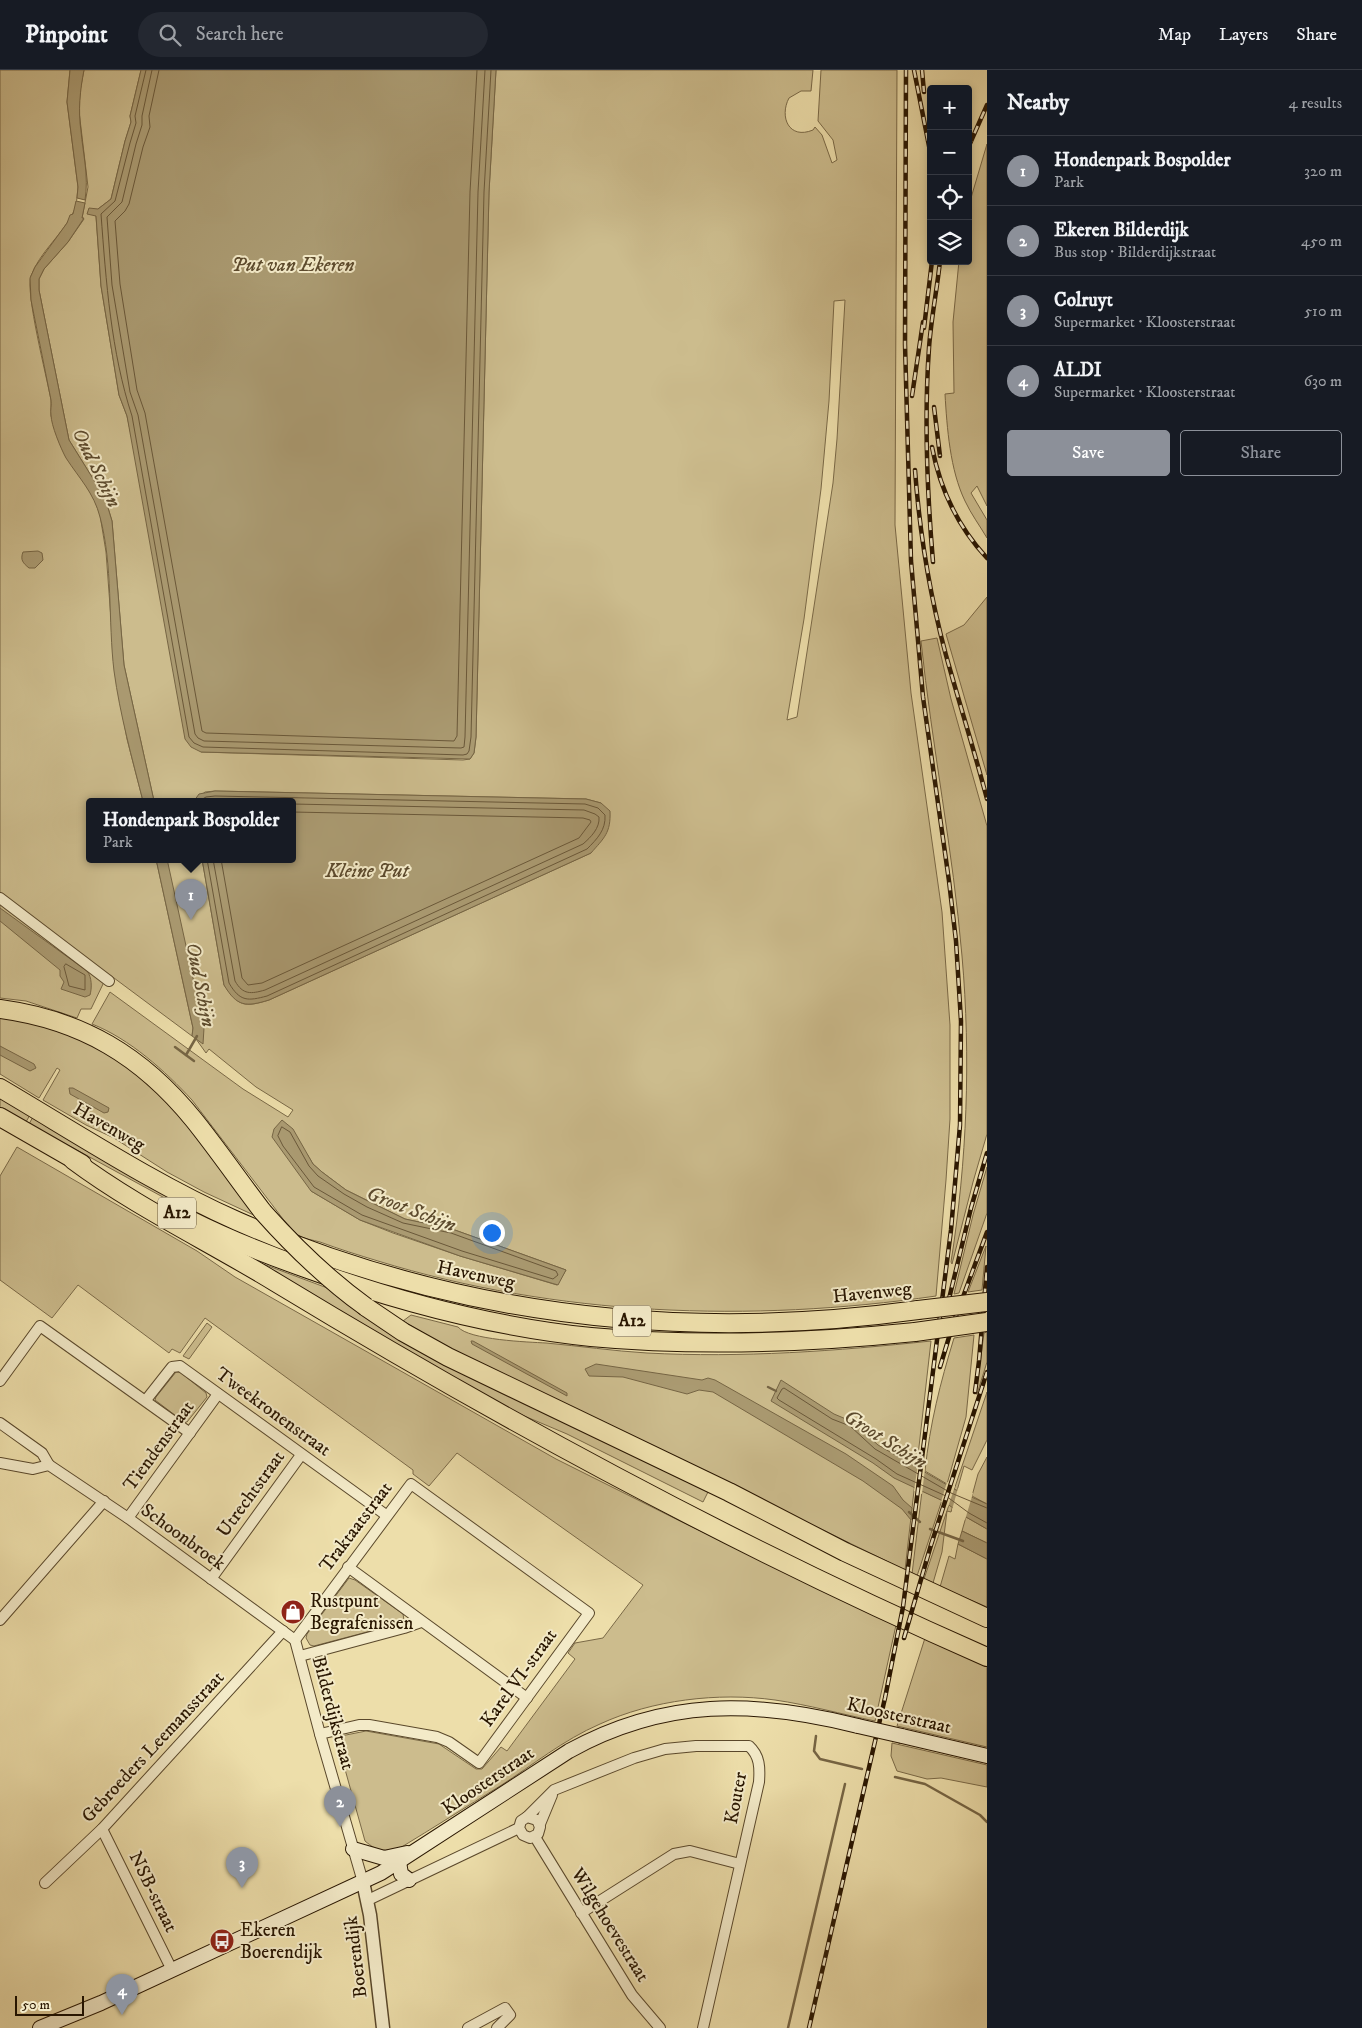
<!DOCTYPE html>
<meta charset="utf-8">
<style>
body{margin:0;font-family:"IM FELL DW Pica",serif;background:#242831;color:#f1f3f6}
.controls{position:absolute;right:15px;top:15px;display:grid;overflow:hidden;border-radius:5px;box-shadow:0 2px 8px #0003}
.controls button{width:45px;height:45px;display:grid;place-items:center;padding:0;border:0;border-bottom:1px solid #363941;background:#171b24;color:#f1f3f6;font:25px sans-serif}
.scale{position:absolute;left:15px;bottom:12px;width:69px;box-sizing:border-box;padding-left:5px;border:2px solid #291601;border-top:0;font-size:14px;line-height:18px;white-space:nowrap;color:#291601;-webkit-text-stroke:4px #f3eac8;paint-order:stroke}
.you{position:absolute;left:491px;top:1162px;width:18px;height:18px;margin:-12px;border:4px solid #fff;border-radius:50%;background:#1a73e8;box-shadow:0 0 0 8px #1a73e833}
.badge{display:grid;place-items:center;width:32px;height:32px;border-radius:50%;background:#8c9099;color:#fff;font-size:16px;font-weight:700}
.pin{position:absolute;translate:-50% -41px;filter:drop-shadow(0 1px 2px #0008)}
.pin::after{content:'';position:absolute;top:26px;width:18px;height:15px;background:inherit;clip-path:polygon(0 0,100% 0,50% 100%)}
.popup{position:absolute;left:86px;top:728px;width:210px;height:65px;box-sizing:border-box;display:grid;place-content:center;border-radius:5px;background:#171b24;filter:drop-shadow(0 1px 4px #0005);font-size:16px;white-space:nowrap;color:#9ea1a6}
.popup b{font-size:19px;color:#f1f3f6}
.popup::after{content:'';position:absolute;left:50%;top:100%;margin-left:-10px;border:10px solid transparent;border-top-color:#171b24}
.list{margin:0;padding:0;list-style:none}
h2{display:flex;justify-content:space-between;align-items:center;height:65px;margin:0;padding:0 20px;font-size:21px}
h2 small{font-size:16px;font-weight:400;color:#9ea1a6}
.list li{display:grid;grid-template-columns:32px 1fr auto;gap:15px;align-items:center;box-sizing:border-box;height:70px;padding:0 20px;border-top:1px solid #363941}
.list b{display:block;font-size:19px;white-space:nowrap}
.list p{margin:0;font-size:16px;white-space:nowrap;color:#9ea1a6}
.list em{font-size:16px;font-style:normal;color:#9ea1a6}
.actions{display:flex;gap:10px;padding:15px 20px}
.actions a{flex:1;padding:11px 0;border:1px solid #8c9099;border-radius:5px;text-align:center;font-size:18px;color:#8c9099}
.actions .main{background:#8c9099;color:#fff}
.icon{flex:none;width:28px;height:28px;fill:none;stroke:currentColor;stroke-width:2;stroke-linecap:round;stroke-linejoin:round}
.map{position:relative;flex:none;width:987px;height:1958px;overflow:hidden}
header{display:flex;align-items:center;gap:30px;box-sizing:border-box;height:70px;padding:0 25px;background:#171b24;border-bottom:1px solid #363941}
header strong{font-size:24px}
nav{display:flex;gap:28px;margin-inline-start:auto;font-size:18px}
.search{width:350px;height:45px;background:#242831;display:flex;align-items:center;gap:12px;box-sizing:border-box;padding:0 18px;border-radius:28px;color:#9ea1a6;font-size:19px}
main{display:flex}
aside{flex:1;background:#171b24}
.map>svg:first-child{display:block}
.green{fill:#ccbc8d;stroke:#7a6947;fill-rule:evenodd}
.water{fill:#aa9a71;stroke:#766544}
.pier{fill:#eddeaa}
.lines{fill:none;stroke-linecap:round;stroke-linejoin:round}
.shore{stroke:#6a5839;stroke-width:1}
.stream{stroke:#766544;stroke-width:2.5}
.minor-casing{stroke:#5a482b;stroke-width:12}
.tertiary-casing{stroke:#5a482b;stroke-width:15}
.secondary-casing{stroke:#291601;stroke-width:16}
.motorway-casing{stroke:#291601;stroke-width:20}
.minor{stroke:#f3eac8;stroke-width:10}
.tertiary{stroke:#f3eac8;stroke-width:12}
.secondary{stroke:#f3eac8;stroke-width:14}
.motorway{stroke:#eddeaa;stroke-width:18}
.rail-casing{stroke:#291601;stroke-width:4.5}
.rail{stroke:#f3eac8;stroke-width:2.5;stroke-dasharray:8;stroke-linecap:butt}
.secondary-bridge-casing{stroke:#291601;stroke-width:16;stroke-linecap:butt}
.motorway-bridge-casing{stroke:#291601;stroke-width:20;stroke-linecap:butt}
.secondary-bridge{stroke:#f3eac8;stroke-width:14}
.motorway-bridge{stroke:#eddeaa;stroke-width:18}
.labels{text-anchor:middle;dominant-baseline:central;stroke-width:4;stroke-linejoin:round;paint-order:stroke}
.shield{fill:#f3eac8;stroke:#66563d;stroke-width:1}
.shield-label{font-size:18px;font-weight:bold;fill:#291601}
.street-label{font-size:19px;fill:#291601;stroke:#f3eac8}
.poi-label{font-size:19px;fill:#291601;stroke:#f3eac8;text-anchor:start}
.water-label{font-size:20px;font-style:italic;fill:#5d4b2e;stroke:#f3eac8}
</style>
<header>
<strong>Pinpoint</strong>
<div class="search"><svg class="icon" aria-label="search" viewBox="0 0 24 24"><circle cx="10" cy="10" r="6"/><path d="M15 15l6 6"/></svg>Search here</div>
<nav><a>Map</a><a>Layers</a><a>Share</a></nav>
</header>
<main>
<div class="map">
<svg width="987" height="1958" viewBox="0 0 987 1958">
<rect width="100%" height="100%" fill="#eddeaa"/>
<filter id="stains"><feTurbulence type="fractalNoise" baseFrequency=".004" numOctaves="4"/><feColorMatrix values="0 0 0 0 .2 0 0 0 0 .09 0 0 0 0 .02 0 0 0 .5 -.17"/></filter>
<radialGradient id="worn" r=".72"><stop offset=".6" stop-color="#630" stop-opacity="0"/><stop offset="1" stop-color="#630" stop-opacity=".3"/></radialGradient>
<g class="green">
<path d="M0,0H70L67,32L78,117C77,125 77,136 73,143C62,165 39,183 31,206C25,222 47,308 51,330V346L63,379L67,388L85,413L95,431L100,445L106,482L115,603L127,669L143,731H90V789H156L193,958L192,966L110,905L104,912L91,939H81L77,948L26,931L0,928Z"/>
<path d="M84,0H141L130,46L131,52L125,71L111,129L98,139L96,146L101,216L119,325L127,346L201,682L463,690L470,689L474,683L476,667L489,122L496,0H813L811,21H801L789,28C779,47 789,70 813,60L815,57L822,65L832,93L837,90L833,70L818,51L821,0H897L895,455L911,623L942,842L950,955V1049L946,1110L936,1226C750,1253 557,1246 378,1191C358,1185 339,1179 320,1172C313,1170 304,1169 298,1165C293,1161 288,1154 283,1149L192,1030C165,1001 130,969 92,954L110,922L243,1019L288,1047L293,1040L256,1017L209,979L206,983L196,969L165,789H202L224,915C239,936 243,938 269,930L591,783L601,733L586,729L215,721L205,722L194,731H154L124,595L112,451L105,428L69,370L39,220V209L44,199L68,172L84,149L82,148L88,117L79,41L80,21ZM845,230L837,369L833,413L797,647L787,650L804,549L821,419L829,331L834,231ZM307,1084L313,1094L322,1102L346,1120L405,1149L452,1159L566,1200L557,1215L460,1186L393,1163L360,1150L311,1121Z"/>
<path d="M987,74V436L977,416L971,423L987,450V468C980,456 971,444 965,431C950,400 947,358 945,324L954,323L953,252L959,191H968V138Z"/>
<path d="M987,527V705L946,564L964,555Z"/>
<path d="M937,568L951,629L987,756V1064L973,1112L952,1194L951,1192C967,1091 971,988 962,886C953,781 932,676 921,571Z"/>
<path d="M0,945L51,955L104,978L162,1021L260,1148L204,1122L167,1102L114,1068L86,1055L43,1030L60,1000L57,998L39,1028L0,1004Z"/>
<path d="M0,1025L31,1043L26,1052L0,1038Z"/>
<path d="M34,1045L288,1179L298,1189L215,1153L172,1132L29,1054Z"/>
<path d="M17,1077L197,1181L235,1207L556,1389L680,1451L896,1555L875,1651C841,1644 809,1635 775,1630C718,1622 652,1630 600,1654C563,1670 533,1695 500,1716C466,1737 433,1758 400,1778C383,1782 378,1782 365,1771L336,1667L366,1661L439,1674L476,1699H482L501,1677L507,1681L575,1589L568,1583L575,1573L603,1568L643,1515L457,1383L429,1416L413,1404V1400L205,1248L180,1283L172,1279L169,1283L78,1215L52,1248L0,1210V1106Z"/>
<path d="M987,1097V1143L959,1223L954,1224L973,1145Z"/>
<path d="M986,1176L982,1220L968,1222Z"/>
<path d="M255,1191L330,1219L710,1418L703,1432L567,1364L484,1329Z"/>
<path d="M411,1245L458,1257C469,1270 528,1272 546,1273C580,1276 613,1281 647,1283C742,1288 837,1281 931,1271L905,1500L443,1275L403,1251Z"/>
<path d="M207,1253L212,1257L189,1289L183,1286Z"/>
<path d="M987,1262V1292L977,1324H976L984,1263Z"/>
<path d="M974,1265L966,1347L947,1414L925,1401C930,1353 940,1314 954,1268Z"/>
<path d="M176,1302H180L206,1323L207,1327L187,1352H184L155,1330L156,1327Z"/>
<path d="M987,1322V1370L972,1400L964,1396L951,1442L947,1441L942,1482L933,1513L924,1509Z"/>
<path d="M987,1387V1434L972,1426L978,1404Z"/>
<path d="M922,1421L942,1430L917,1506L912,1504Z"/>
<path d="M966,1447L987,1459V1473L962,1461Z"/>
<path d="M958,1474L987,1489V1537L940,1517L949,1486L955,1489Z"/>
<path d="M349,1508L355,1510L403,1544L404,1550L401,1553L314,1576L310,1575L306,1568L307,1564Z"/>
<path d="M925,1568L987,1595V1677L897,1656Z"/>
<path d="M892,1673L987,1695V1717L941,1708L927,1709L897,1701L891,1686Z"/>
</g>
<g class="water">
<path d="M70,0H84C80,20 78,41 81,61C83,84 89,107 85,130L77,128L78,117L67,32Z"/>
<path d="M141,0H496L489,122L476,667L474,683L470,689L201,682L191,677L185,669L127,346L119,325L101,216L96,146L87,144L89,138L98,139L111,129L125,71L131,52L130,46Z"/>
<path d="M76,131L85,133L82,148H84L68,172L44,199L39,209V220L69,370L105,428L112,451L124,595L154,731H143C132,688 120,645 114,601C108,551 113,495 100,447C94,423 79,408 66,388C61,379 51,355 51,345C50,340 52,335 51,330L31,230L30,208L35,197L67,153L70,145L73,144Z"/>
<path d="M38,481L42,483L43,490L35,498H29C23,493 20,490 23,482Z"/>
<path d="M215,721L586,729L601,733L610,741C611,763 604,768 591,783L269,930C246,937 237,937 224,915L202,789H292V731H194L199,724Z"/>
<path d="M156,789H167L204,958L203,974L192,966L193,958Z"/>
<path d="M0,838L87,901C92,907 92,918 90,925L85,927L61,919L64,912L60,906V900L0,851Z"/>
<path d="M0,976L34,994L36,998L30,1001L0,985Z"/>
<path d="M69,1018H73L109,1038L108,1042L104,1043L70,1024Z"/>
<path d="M282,1050L293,1059L313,1094L322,1102L346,1120L370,1132L405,1149L452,1159L566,1200L558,1215L460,1186L360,1150L311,1121L272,1067L274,1059Z"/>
<path d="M471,1271H473L567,1323V1326L472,1274Z"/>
<path d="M596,1294L702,1310L708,1308L715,1310L846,1384L893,1416L903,1430L912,1438L911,1450L902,1439L863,1411L713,1322L699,1320L687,1324L623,1307L589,1306L585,1299Z"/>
<path d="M781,1310L834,1344L853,1352L878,1375L954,1419L987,1434V1459L966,1447L943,1431L894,1408L873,1393L771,1331Z"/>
<path d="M962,1461L987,1473V1489L958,1474Z"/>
</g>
<g class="pier">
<path d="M918,1394L925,1398L922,1424L914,1421Z"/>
<path d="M947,1412L955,1416L948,1437L941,1432Z"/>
<path d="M958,1418L973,1423L965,1450L952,1440Z"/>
</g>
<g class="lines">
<g class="shore">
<path d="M146,0L135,46L136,53L130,73L115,131L101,144C106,211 111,282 132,346L189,667L194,673L203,677L463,685L467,684L469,681L471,667L484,122L491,0"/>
<path d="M152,0L142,46V55L136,74L122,132L107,147L112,215L130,322L138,345L195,664L198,668L204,671L461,678L464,677L465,667L478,122L485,0"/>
<path d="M159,0L149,46L150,57L143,77L129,134L125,141L115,151L120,214L137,320L145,343L202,661L206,663L454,671L457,666L470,122L477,0"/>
<path d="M199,731L206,727L215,726L585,734L598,738L605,745C606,760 597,769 587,779L267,926C248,931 240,932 229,913L207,789"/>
<path d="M213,789L235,911C243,925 251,924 265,920L583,774C591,767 600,758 599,747L595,744L584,740L292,734"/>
<path d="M221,789L242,908L248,915L262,913L579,768L591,752L590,750L583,748L292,742"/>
<path d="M66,894L85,905V920L69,916L64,897Z"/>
<path d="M282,1057L290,1062L309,1096L318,1106L344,1124L367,1137L403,1153L451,1163L556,1201L558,1205L553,1209L462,1181L362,1145L314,1117L283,1076L278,1066Z"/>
<path d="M987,1438L951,1423L875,1379L850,1356L832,1349L784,1318L782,1319L777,1328L779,1330L876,1389L897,1404L946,1426L969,1443L987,1453"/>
</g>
<g class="stream">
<path d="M175,977L194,991"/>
<path d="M186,985L197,966"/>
<path d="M768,1317L776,1321"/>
<path d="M909,1442L920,1452"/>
<path d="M930,1459L963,1471"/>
<path d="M816,1666L814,1681L820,1689L862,1699"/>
<path d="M895,1707L925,1714L980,1745L987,1752"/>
<path d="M788,1958L845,1714"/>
</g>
<defs>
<g id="minor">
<path d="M0,828L109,911"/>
<path d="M0,1311L40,1256L190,1363"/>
<path d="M146,1330L172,1297L180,1296L386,1445"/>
<path d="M0,1353L42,1383L49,1395"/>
<path d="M0,1393L33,1399L49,1395L128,1448L295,1570"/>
<path d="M128,1448L218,1324"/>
<path d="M348,1497L527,1628"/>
<path d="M211,1509L301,1385"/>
<path d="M0,1550L104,1431"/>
<path d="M295,1570L411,1414L589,1543L479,1693L449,1672L437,1667L369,1655H359L320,1664"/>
<path d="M295,1570L320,1664L363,1812"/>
<path d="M300,1586L404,1558L421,1552"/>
<path d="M527,1747L554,1720L634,1688L665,1679L696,1676H749C760,1686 760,1698 759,1712L703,1958"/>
<path d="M540,1754L552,1725"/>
<path d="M102,1759L172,1900"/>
<path d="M535,1767L632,1925L660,1958"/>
<path d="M45,1813L102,1759L283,1561"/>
<path d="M368,1830L519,1758L521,1751L527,1747L537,1750L540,1757L538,1764L530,1768L523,1765L519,1758"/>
<path d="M581,1843L674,1784L690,1781L740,1794"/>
<path d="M468,1958L505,1938L510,1945L497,1958"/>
</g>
<path id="tertiary" d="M363,1812L370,1845L383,1958"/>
<g id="secondary">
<path d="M902,1666L987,1686"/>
<path d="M353,1779L384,1788L407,1783"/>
<path d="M399,1792L401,1804L409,1810"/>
<path d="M40,1958L101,1933L381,1803L569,1681C665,1628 754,1630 858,1656"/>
</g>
<g id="motorway">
<path d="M0,939C82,950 142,986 194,1050C218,1080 240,1112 263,1142"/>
<path d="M0,1018C78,1064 154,1114 237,1151C454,1246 684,1272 918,1240"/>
<path d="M0,1047L82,1094"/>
<path d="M73,1090C136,1137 208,1171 275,1212C504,1351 741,1479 987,1587"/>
<path d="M190,1150C228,1169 268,1185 308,1199C399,1232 494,1257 591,1267C699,1277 807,1273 915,1262"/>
<path d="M366,1237L403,1262L448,1287L729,1422L845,1482L987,1548"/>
</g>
</defs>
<use href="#minor" class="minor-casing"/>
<use href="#tertiary" class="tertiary-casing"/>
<use href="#secondary" class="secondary-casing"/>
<use href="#motorway" class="motorway-casing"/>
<use href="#minor" class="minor"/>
<use href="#tertiary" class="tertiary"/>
<use href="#secondary" class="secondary"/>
<use href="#motorway" class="motorway"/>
<defs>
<g id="rail">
<path d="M914,0L931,86"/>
<path d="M922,0L924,22"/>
<path d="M968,78L987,35"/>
<path d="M924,258L932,191"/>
<path d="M912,326L923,252"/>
<path d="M934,337L940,386"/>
<path d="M932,377C940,419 958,457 987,488"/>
<path d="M915,400C920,468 932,538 951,603C963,645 976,687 987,729"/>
<path d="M933,492C927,421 924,349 929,278C931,249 937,220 940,191"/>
<path d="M948,1233L971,1138L987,1083"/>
<path d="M940,1297L953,1254L987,1162"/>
<path d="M975,1322L979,1291L987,1197"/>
<path d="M904,1568L931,1475L987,1302"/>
<path d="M809,1958L885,1628L903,1537L951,1160L960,1055L961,951L956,871L949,811L923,627L911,491L905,274L906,0"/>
</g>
</defs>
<use href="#rail" class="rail-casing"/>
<use href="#rail" class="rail"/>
<defs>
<path id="secondary-bridge" d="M858,1656L902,1666"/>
<g id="motorway-bridge">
<path d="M263,1142C296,1179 327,1209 366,1237"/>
<path d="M918,1240L987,1232"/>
<path d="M915,1262L987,1252"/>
</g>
</defs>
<use href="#secondary-bridge" class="secondary-bridge-casing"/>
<use href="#motorway-bridge" class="motorway-bridge-casing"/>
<use href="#secondary-bridge" class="secondary-bridge"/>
<use href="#motorway-bridge" class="motorway-bridge"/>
</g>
<defs>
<symbol id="shop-disc" viewBox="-11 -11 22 22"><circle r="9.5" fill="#8f2418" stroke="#f3eac8"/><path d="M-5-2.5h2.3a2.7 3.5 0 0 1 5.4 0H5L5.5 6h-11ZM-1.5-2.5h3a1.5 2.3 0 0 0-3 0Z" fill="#fff"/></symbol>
<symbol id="bus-disc" viewBox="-11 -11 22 22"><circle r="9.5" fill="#8f2418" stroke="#f3eac8"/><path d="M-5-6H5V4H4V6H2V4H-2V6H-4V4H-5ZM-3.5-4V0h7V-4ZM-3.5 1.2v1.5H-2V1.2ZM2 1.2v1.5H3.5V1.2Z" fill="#fff"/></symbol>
</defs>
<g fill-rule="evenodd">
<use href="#shop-disc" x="279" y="1528" width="28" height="28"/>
<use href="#bus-disc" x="208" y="1857" width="28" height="28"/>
</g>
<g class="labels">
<g class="shield">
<rect x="158" y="1127.5" width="38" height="31" rx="4"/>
<rect x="613" y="1235.5" width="38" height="31" rx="4"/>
</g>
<g class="shield-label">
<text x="177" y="1143">A12</text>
<text x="632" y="1251">A12</text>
</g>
<g class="street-label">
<text transform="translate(109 1057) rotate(30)">Havenweg</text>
<text transform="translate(476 1205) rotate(12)">Havenweg</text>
<text transform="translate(872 1223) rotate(-6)">Havenweg</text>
<text transform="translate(273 1342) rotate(36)">Tweekronenstraat</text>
<text transform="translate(159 1376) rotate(-54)">Tiendenstraat</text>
<text transform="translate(251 1424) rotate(-54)">Utrechtstraat</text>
<text transform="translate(356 1457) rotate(-53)">Traktaatstraat</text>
<text transform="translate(183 1467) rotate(36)">Schoonbroek</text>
<text transform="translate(519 1608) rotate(-54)">Karel VI-straat</text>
<text transform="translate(333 1643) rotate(75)">Bilderdijkstraat</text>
<text transform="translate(899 1646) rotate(13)">Kloosterstraat</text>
<text transform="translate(153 1677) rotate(-47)">Gebroeders Leemansstraat</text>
<text transform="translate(488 1711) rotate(-34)">Kloosterstraat</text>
<text transform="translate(736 1728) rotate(-79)">Kouter</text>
<text transform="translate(153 1822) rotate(64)">NSB-straat</text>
<text transform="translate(610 1855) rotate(58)">Wilgehoevestraat</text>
<text transform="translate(356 1887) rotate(-97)">Boerendijk</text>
</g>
<g class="poi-label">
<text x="310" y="1531">Rustpunt<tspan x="310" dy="22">Begrafenissen</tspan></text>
<text x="240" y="1860">Ekeren<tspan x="240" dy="22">Boerendijk</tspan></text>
</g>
<g class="water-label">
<text x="293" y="195">Put van Ekeren</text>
<text transform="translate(96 398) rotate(64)">Oud Schijn</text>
<text x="367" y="801">Kleine Put</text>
<text transform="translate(200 915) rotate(79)">Oud Schijn</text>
<text transform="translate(411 1140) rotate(21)">Groot Schijn</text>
<text transform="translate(885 1370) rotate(32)">Groot Schijn</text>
</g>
</g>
<rect width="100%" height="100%" filter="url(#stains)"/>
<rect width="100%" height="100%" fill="url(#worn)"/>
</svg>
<div class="controls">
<button>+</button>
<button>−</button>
<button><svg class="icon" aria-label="locate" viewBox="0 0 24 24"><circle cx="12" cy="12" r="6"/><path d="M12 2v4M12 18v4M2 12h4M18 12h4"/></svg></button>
<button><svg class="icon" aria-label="layers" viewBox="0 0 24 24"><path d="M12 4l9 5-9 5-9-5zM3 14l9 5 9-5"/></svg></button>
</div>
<div class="scale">50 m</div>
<div class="you"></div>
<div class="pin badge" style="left:191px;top:850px">1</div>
<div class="popup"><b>Hondenpark Bospolder</b>Park</div>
<div class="pin badge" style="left:340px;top:1757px">2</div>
<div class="pin badge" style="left:242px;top:1818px">3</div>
<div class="pin badge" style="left:122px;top:1945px">4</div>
</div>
<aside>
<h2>Nearby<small>4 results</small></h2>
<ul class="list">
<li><span class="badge">1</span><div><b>Hondenpark Bospolder</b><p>Park</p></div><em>320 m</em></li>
<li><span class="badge">2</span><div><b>Ekeren Bilderdijk</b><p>Bus stop · Bilderdijkstraat</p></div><em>450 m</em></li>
<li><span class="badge">3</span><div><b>Colruyt</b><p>Supermarket · Kloosterstraat</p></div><em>510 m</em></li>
<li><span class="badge">4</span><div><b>ALDI</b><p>Supermarket · Kloosterstraat</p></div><em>630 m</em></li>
</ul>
<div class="actions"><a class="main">Save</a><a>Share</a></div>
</aside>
</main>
